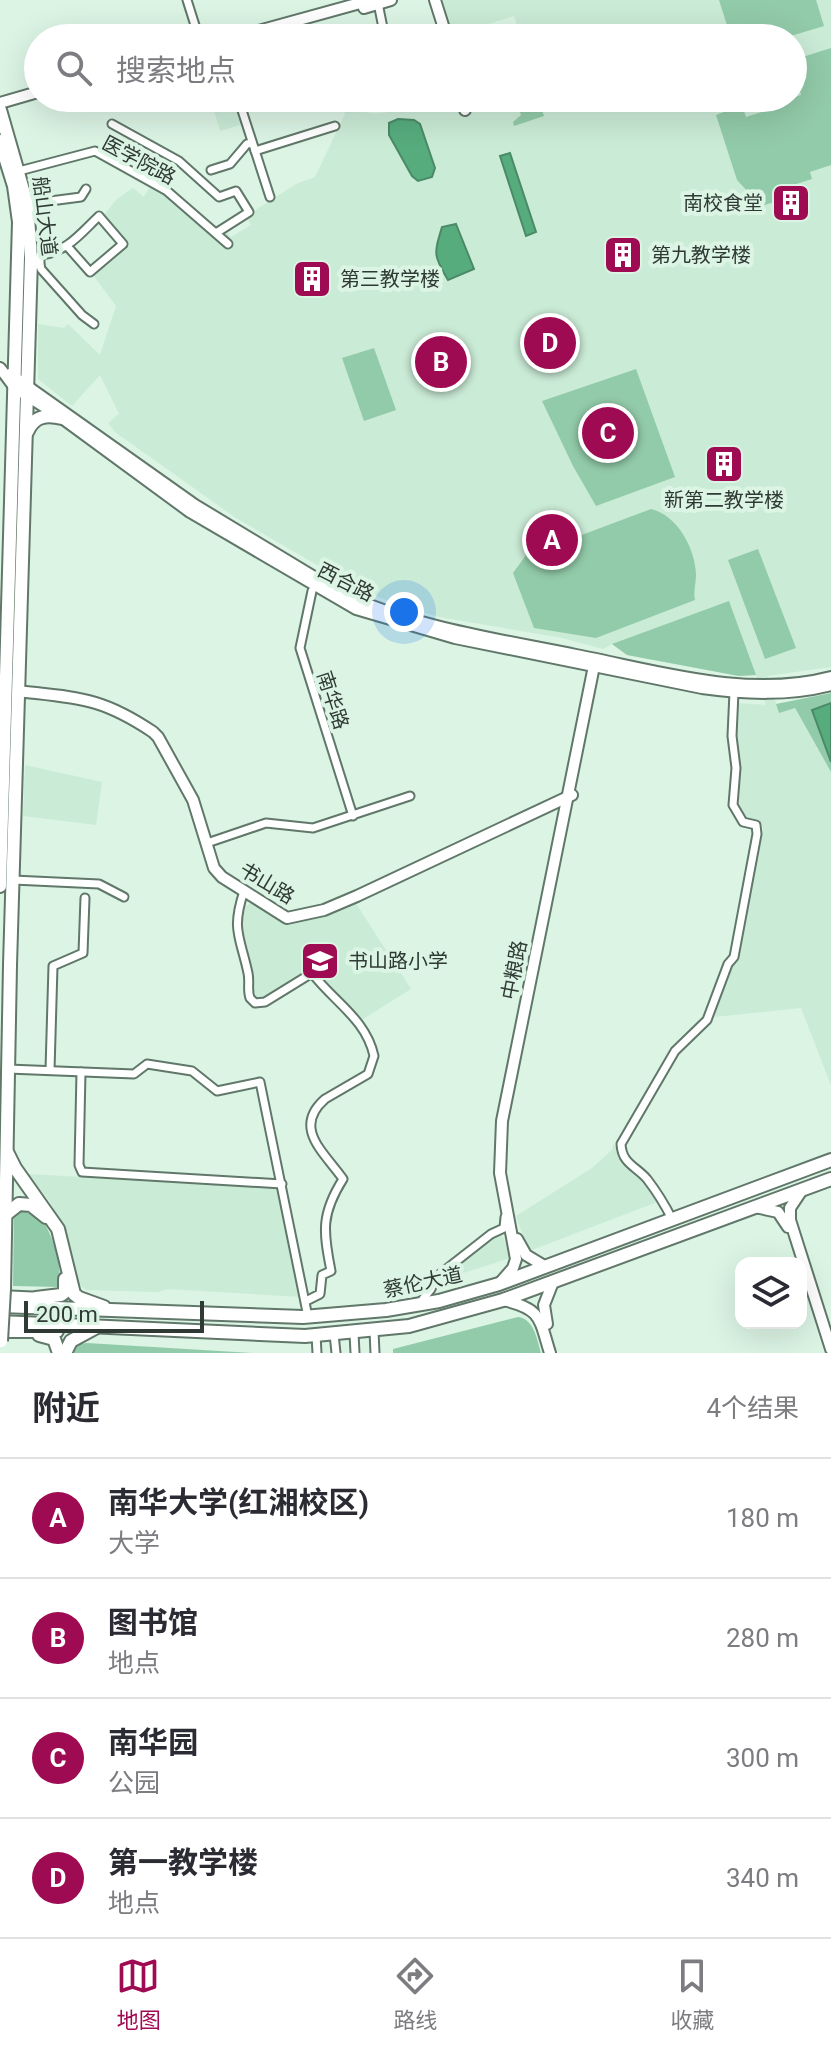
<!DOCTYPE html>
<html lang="zh">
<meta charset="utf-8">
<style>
body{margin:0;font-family:Roboto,"Noto Sans SC",sans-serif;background:#f7f7f7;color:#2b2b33}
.controls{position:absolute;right:24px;bottom:24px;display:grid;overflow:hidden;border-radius:16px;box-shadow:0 8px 32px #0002}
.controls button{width:72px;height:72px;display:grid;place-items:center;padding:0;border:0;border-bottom:2px solid #e1e1e2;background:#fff;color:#2b2b33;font:40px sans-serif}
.scale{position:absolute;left:24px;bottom:20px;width:180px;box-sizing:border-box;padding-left:8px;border:4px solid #303a34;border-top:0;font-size:22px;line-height:28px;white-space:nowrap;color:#303a34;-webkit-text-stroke:6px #dbf4e4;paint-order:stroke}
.you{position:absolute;left:404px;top:612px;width:28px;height:28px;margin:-20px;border:6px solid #fff;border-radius:50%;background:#1a73e8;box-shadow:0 0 0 12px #1a73e833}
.badge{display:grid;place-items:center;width:52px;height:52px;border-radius:50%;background:#9f0b52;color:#fff;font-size:26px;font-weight:700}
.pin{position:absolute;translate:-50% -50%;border:4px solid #fff;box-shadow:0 2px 8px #0006}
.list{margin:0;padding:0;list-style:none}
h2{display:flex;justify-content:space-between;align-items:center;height:104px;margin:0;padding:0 32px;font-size:34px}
h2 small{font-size:26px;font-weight:400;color:#7c7c81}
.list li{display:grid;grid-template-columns:52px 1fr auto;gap:24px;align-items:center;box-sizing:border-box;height:120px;padding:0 32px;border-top:2px solid #e1e1e2}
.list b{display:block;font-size:30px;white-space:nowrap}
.list p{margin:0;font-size:26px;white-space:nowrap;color:#7c7c81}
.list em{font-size:26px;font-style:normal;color:#7c7c81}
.icon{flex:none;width:44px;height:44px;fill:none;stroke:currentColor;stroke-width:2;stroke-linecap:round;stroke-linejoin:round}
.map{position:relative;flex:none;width:831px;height:1353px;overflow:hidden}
.search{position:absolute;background:#fff;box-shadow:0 8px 32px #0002;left:24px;right:24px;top:24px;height:88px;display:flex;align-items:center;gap:20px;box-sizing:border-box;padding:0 28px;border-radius:44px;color:#7c7c81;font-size:30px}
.sheet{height:584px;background:#fff}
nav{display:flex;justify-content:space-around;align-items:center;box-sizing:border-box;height:112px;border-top:2px solid #e1e1e2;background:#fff;font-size:22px;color:#7c7c81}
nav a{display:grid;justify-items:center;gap:4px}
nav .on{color:#9f0b52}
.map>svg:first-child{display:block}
.built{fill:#caebd6}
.green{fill:#92cba9}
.water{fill:#56ac7d;stroke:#4b8a67;stroke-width:2}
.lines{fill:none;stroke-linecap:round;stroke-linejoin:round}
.street-casing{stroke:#607769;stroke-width:11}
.secondary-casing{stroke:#607769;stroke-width:14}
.highway-casing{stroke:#607769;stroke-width:16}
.street{stroke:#fff;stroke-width:7}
.secondary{stroke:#fff;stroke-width:10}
.highway{stroke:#fff;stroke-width:12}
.highway-bridge-casing{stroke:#607769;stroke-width:16;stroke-linecap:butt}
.highway-bridge{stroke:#fff;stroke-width:12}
.labels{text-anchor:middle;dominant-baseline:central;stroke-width:8;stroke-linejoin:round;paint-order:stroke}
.street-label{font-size:20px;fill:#303a34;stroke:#dbf4e4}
.poi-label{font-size:20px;fill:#303a34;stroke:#dbf4e4;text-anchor:start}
</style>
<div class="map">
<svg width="831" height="1353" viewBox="0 0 831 1353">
<rect width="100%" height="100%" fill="#dbf4e4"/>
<g class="built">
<path d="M443,0H831V667L767,676L779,712L794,707L831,772V1085L801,1008L714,1017L729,970L738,959L741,949L763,828L761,823L744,820L736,806L733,735L736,703L766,705L756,675L739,676L627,655L612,644L603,649L562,638L439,617L380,598L312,562L236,518L115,432L108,423L119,414L100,375L72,406L38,379V324L64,328L68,324L100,355L116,306L93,275L128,244L104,215L117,199L133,188L144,197L151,185L166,193L215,236L225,230L231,237L251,225L246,216L296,184L315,177L345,114L340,105L332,106L330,101L321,104L319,98H355L358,110L373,114L430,107L434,98H793V38H521L514,16L453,35Z"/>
<path d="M235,99L243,124L220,131L214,111L217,110L215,105Z"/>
<path d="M25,765L102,782L96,825L23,816Z"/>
<path d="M254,901L286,924L319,916L355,902L411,989L363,1019L329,990L313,969L305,971L268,997L262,1000L255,998L239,934L240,910Z"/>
<path d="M613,1144L617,1148L622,1164L646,1182L660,1201L529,1251L516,1216L592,1168L613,1149Z"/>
<path d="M28,1174L276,1188L301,1297L168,1289L158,1292L86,1290L79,1284L62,1224L50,1202Z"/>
<path d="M499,1233L504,1239L510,1258L436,1282Z"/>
</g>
<g class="green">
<path d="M719,0H816L824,26L784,38H731Z"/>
<path d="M831,48V165L810,172L812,179L790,186V189L776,194L778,201L761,206L737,180L716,115L742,105L746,117L780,106L785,100L801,95L793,60Z"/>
<path d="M538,98L544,116L514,126L513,122L521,115L519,110L524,109L523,104L528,103L527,99Z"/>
<path d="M374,348L396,410L364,421L342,358Z"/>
<path d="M636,369L675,477L596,506L573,466L542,401Z"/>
<path d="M651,509C677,515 695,548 696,574C696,584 693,592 695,600L596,638L534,628L513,573L529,551L531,554Z"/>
<path d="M758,549L796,648L765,659L728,560Z"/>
<path d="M729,601L756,675L739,676L627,655L612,644Z"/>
<path d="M831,693V772L795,708L779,713L776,704Z"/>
<path d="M20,1210L41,1217C54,1239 61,1261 60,1287L13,1286L14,1211Z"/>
<path d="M518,1317C534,1319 537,1339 541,1353H393V1349Z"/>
<path d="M87,1343L252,1353H72L79,1344Z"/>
</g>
<g class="water">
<path d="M398,119L414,120L420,124L435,168L432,177L418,181L412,176L389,135V123Z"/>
<path d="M510,153L536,232L526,236L500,156Z"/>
<path d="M456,224L474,269L448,280C433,255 434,254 442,227Z"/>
<path d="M831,703V762L812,710Z"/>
</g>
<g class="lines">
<defs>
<g id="street">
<path d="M187,0L199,38"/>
<path d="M378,3L385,38"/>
<path d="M288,28L291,38"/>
<path d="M238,98L270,197"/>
<path d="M240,103L256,98"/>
<path d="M112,124L179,161L219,197L236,191L249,212L216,233"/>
<path d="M255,151L335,126"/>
<path d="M211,170L230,164L247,144L252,143"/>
<path d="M19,171L95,151L167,191L228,244"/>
<path d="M27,204L81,197L86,189"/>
<path d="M31,265H40V255C66,253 81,233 99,216L123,244L90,272L67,246"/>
<path d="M40,265L41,269L82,315L94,324"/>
<path d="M312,591L300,648L353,816"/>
<path d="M207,843L266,823L313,828L410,796"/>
<path d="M13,880L99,884L124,897"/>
<path d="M244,891C231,930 240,936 248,973C250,982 247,990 250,998L255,1003L265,1002L312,973C334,1002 366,1019 374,1056L368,1074L325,1099C292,1128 324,1152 343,1179C321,1214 323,1231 331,1271L322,1275L320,1294L306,1301"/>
<path d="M8,1069L134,1074L147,1064L192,1071L217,1091L260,1082L308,1317"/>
<path d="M50,1070L53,966L83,953L85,898"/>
<path d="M81,1072L79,1165L82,1172L282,1184"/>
<path d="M672,1219C665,1205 657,1192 647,1179C636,1166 622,1164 621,1144L675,1051L707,1020L728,964L734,957L757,834L756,825L743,822L733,805L736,768L732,736L734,692"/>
<path d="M419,1304L431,1289L435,1278L491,1234L504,1228L505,1217"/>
<path d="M374,1331L375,1353"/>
<path d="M354,1333L355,1353"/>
<path d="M334,1334L336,1353"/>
<path d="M316,1335L317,1353"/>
</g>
<g id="secondary">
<path d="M435,0L447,38"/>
<path d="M364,8L391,0"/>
<path d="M233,38L371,0"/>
<path d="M461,98L465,110"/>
<path d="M0,103L38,92"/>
<path d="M0,368L15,388L62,418L190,512L356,609L455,638L702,688C746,694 788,696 831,685"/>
<path d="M10,374L195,505L339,592C413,627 497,639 576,655C659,671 747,699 831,677"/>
<path d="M18,691C78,698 101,697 153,732L158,737L193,800L214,868L222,877L287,918L324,910L357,896L572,795"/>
<path d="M802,1190L790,1208V1220L831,1349"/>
<path d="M755,1207L778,1212L788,1227"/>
<path d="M517,1239L526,1255L546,1267"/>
<path d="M499,1284L513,1268L516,1259L500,1173L502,1121L595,661"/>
<path d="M503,1300C542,1309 539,1318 550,1353"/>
<path d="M547,1324L544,1305L553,1282"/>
</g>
<g id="highway">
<path d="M0,110L27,204L31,258L10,965L4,1289"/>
<path d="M0,141L14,186L19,222L0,886"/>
<path d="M27,432C34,416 46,414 62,418"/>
<path d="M7,1152L15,1168L58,1229L74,1294L79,1298L104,1307"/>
<path d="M5,1215L19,1204L31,1205L46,1217"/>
<path d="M0,1297L43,1299"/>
<path d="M36,1298L61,1295L65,1292V1279"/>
<path d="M0,1306L303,1317L386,1310L439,1301L499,1284L831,1160"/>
<path d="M0,1322L305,1336L409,1326L503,1300L831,1179"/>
<path d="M0,1331H57"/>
<path d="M39,1335L54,1339L59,1353"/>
<path d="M65,1353L71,1341L95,1328"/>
</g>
</defs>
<use href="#street" class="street-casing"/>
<use href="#secondary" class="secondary-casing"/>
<use href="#highway" class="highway-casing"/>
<use href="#street" class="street"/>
<use href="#secondary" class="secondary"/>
<use href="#highway" class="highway"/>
<defs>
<path id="highway-bridge" d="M1,1341L4,1289"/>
</defs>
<use href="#highway-bridge" class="highway-bridge-casing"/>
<use href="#highway-bridge" class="highway-bridge"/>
</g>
<defs>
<symbol id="building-square" viewBox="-11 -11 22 22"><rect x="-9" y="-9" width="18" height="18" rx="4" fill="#9f0b52" stroke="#dbf4e4"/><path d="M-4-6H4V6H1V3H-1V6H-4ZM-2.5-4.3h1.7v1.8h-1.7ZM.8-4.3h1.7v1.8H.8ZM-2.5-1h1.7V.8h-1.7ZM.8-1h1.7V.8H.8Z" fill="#fff"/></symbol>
<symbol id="school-square" viewBox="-11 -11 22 22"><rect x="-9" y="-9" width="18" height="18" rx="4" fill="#9f0b52" stroke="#dbf4e4"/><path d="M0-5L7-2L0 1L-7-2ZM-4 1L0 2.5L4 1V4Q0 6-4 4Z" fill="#fff"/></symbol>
</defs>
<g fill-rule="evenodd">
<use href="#building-square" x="769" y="181" width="44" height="44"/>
<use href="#building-square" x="601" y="233" width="44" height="44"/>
<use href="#building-square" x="290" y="257" width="44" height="44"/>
<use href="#building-square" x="702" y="442" width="44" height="44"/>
<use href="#school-square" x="298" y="939" width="44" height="44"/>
</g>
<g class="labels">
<g class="street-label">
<text transform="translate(139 160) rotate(28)">医学院路</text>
<text transform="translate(45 216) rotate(83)">船山大道</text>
<text transform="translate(346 582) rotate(27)">西合路</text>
<text transform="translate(333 700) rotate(72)">南华路</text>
<text transform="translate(267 883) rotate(31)">书山路</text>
<text transform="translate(514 970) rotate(-79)">中粮路</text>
<text transform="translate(423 1282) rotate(-12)">蔡伦大道</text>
</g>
<g class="poi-label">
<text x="763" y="203" text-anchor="end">南校食堂</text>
<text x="651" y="255">第九教学楼</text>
<text x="340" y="279">第三教学楼</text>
<text x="724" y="500" text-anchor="middle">新第二教学楼</text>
<text x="348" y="961">书山路小学</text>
</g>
</g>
</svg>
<div class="controls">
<button><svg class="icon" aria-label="layers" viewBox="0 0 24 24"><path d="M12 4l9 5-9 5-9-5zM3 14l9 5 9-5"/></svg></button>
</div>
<div class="scale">200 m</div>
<div class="you"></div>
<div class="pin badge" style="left:552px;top:540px">A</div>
<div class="pin badge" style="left:441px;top:362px">B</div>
<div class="pin badge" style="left:608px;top:433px">C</div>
<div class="pin badge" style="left:550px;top:343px">D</div>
<div class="search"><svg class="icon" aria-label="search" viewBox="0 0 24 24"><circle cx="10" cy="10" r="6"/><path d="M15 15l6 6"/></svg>搜索地点</div>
</div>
<section class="sheet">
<h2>附近<small>4个结果</small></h2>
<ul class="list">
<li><span class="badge">A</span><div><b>南华大学(红湘校区)</b><p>大学</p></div><em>180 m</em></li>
<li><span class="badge">B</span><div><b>图书馆</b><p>地点</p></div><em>280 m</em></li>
<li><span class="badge">C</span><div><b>南华园</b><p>公园</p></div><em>300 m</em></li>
<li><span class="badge">D</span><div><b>第一教学楼</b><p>地点</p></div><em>340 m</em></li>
</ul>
</section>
<nav>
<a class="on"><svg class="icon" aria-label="map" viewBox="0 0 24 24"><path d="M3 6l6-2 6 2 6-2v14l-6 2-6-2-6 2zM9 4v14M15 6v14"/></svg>地图</a>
<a><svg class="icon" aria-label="directions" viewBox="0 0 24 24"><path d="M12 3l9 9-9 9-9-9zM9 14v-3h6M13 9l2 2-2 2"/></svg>路线</a>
<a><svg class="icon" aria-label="saved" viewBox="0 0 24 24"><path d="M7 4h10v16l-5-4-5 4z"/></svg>收藏</a>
</nav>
